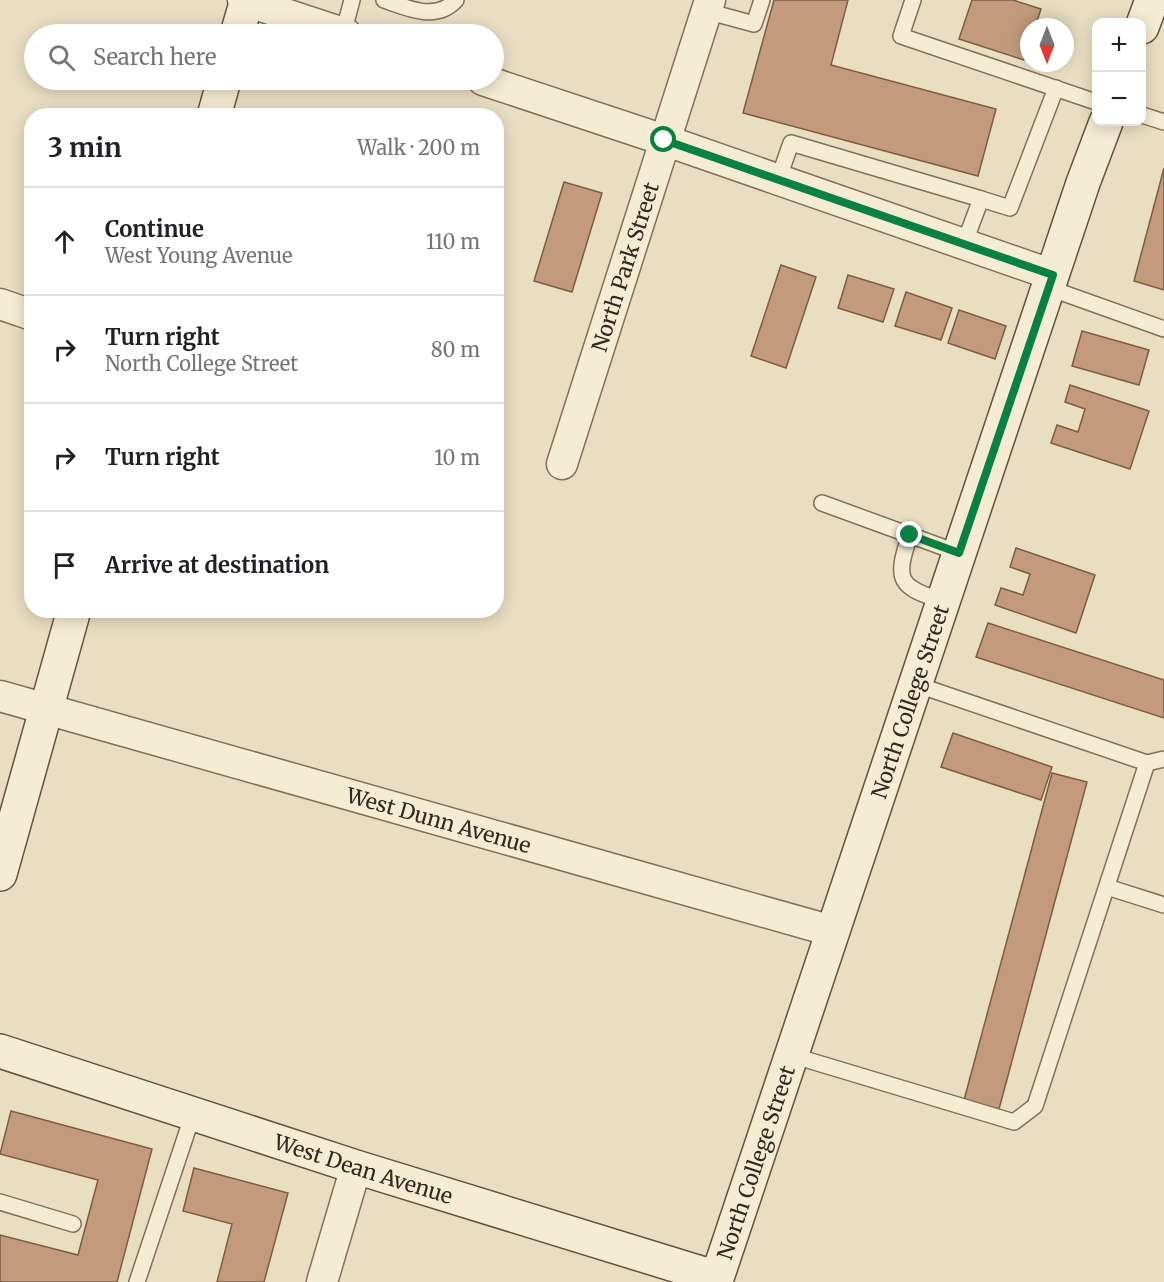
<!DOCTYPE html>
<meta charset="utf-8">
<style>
body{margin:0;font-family:Merriweather,serif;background:#f6f6f6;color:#202124}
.controls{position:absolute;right:18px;top:18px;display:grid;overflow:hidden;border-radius:12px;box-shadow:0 3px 15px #0003}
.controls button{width:54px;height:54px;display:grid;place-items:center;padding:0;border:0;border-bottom:2px solid #e0e0e0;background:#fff;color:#202124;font:30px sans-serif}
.compass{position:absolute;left:1020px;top:18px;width:54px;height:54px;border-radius:50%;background:#fff;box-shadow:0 3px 15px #0003;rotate:180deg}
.stop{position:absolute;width:18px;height:18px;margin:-14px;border:4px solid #0b8043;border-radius:50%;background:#fff}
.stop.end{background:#0b8043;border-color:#fff;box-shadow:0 2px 6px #0008}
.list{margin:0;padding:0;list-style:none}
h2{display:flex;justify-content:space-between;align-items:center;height:78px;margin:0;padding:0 24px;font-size:26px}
h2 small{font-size:20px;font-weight:400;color:#757577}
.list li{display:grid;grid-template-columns:39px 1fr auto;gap:18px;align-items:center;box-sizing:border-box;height:108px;padding:0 24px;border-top:2px solid #e0e0e0}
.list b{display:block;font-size:22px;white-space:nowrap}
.list p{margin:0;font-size:20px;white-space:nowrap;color:#757577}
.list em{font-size:20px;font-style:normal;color:#757577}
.icon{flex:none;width:33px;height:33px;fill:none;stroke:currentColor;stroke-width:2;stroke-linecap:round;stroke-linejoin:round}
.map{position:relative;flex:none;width:1164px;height:1282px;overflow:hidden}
.search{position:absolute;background:#fff;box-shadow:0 3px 15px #0003;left:24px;top:24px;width:480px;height:66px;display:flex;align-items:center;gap:15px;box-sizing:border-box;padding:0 21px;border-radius:33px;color:#757577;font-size:22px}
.panel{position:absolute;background:#fff;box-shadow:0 3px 15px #0003;left:24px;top:108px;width:480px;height:510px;border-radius:24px}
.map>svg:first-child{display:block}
.building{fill:#c39b7c;stroke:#7d5c44;stroke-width:1.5}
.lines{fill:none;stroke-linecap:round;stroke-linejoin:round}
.lane-casing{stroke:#81705b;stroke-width:18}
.street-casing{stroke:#81705b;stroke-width:33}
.secondary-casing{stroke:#62513f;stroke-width:36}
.lane{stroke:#f5ecd4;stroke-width:15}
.street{stroke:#f5ecd4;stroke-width:30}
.secondary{stroke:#f5ecd4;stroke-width:33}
.route{stroke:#0b8043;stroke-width:8}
.labels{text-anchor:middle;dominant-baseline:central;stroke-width:4.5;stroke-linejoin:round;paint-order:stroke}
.street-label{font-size:21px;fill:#32281e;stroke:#f1e8d1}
</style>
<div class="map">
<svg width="1164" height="1282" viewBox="0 0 1164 1282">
<rect width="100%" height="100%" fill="#e9dec2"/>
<g class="building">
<path d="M774,0H848L831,65L996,109L978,176L743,113Z"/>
<path d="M972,0H1013L1041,9L1035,27H1029V44L1024,60L959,39Z"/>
<path d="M1164,168V290L1134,281Z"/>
<path d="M564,182L602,193L572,292L534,281Z"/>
<path d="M781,265L816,277L786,368L751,356Z"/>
<path d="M848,275L894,289L883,322L838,308Z"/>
<path d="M906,292L952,308L941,340L895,326Z"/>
<path d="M959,310L1006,326L995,359L948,343Z"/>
<path d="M1082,331L1149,350L1139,385L1072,366Z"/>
<path d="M1070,385L1149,411L1130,469L1051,443L1057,425L1078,432L1085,409L1065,402Z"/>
<path d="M1016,548L1095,575L1076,633L995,605L1001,588L1023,595L1030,574L1010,567Z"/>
<path d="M988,623L1164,680V718L976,657Z"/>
<path d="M953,733L1052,767L1041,800L941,767Z"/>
<path d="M1052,773L1087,782L999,1109L964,1100Z"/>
<path d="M11,1111L152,1149L117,1282H0V1235L78,1255L98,1180L0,1154Z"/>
<path d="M194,1168L288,1193L264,1282H217L232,1224L183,1211Z"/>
</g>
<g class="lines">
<defs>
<g id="lane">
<path d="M384,0C407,8 436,22 456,0"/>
<path d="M913,0L901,36L1096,102"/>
<path d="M706,11L754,24L762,0"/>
<path d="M343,34L352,0"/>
<path d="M1142,115L1164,122"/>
<path d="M778,180L791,143L981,199L964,244"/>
<path d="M981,199L1010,208L1056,88"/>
<path d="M1049,288L1164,329"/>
<path d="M822,503L959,553"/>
<path d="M910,535C894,581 899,587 943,601"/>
<path d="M1147,763L1164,759"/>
<path d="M1107,887L1164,905"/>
<path d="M791,1055L1014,1122L1035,1106L1147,763L915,684"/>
<path d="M0,1202L73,1224"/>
<path d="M137,1282L193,1114"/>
</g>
<g id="street">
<path d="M243,0L346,34"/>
<path d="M483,80L664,140L1053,275"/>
<path d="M0,304L32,315"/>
<path id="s1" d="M562,464L710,0"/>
<path id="s2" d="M0,696L832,931"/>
<path d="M322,1282L356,1167"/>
</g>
<g id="secondary">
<path d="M1142,27L1152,0"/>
<path d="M237,34L247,0"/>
<path d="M214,116L224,80"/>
<path d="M0,874L74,610"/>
<path id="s3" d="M0,1051L356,1167L717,1278L1083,183L1106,122"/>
</g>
</defs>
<use href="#lane" class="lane-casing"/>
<use href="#street" class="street-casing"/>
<use href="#secondary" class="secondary-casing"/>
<use href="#lane" class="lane"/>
<use href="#street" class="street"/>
<use href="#secondary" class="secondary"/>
</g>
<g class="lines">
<path class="route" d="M664,140L1053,275L959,553L910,535"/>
</g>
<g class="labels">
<g class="street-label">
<text stroke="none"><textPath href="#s1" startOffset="207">North Park Street</textPath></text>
<text stroke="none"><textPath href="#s3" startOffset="1360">North College Street</textPath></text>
<text stroke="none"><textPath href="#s2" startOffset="456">West Dunn Avenue</textPath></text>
<text stroke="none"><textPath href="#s3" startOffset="874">North College Street</textPath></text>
<text stroke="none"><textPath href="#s3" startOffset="382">West Dean Avenue</textPath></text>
</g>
</g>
</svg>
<div class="controls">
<button>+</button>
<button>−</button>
</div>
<svg class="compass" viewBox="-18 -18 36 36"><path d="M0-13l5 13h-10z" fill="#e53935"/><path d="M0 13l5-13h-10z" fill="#757577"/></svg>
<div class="stop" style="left:664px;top:140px"></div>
<div class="stop end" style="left:910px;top:535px"></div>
<div class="search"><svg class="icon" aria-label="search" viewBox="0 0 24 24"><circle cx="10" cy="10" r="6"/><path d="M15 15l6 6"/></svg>Search here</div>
<section class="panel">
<h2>3 min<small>Walk · 200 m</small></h2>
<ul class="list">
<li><svg class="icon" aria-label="ahead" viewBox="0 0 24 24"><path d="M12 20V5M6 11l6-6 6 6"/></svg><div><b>Continue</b><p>West Young Avenue</p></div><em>110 m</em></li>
<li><svg class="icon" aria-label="right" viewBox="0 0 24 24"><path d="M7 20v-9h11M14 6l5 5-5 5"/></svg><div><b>Turn right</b><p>North College Street</p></div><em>80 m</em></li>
<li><svg class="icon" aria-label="right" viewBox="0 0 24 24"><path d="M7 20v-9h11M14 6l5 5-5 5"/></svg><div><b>Turn right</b></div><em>10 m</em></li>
<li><svg class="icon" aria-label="arrive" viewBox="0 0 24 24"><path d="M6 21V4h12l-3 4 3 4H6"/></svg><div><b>Arrive at destination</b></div></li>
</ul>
</section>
</div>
